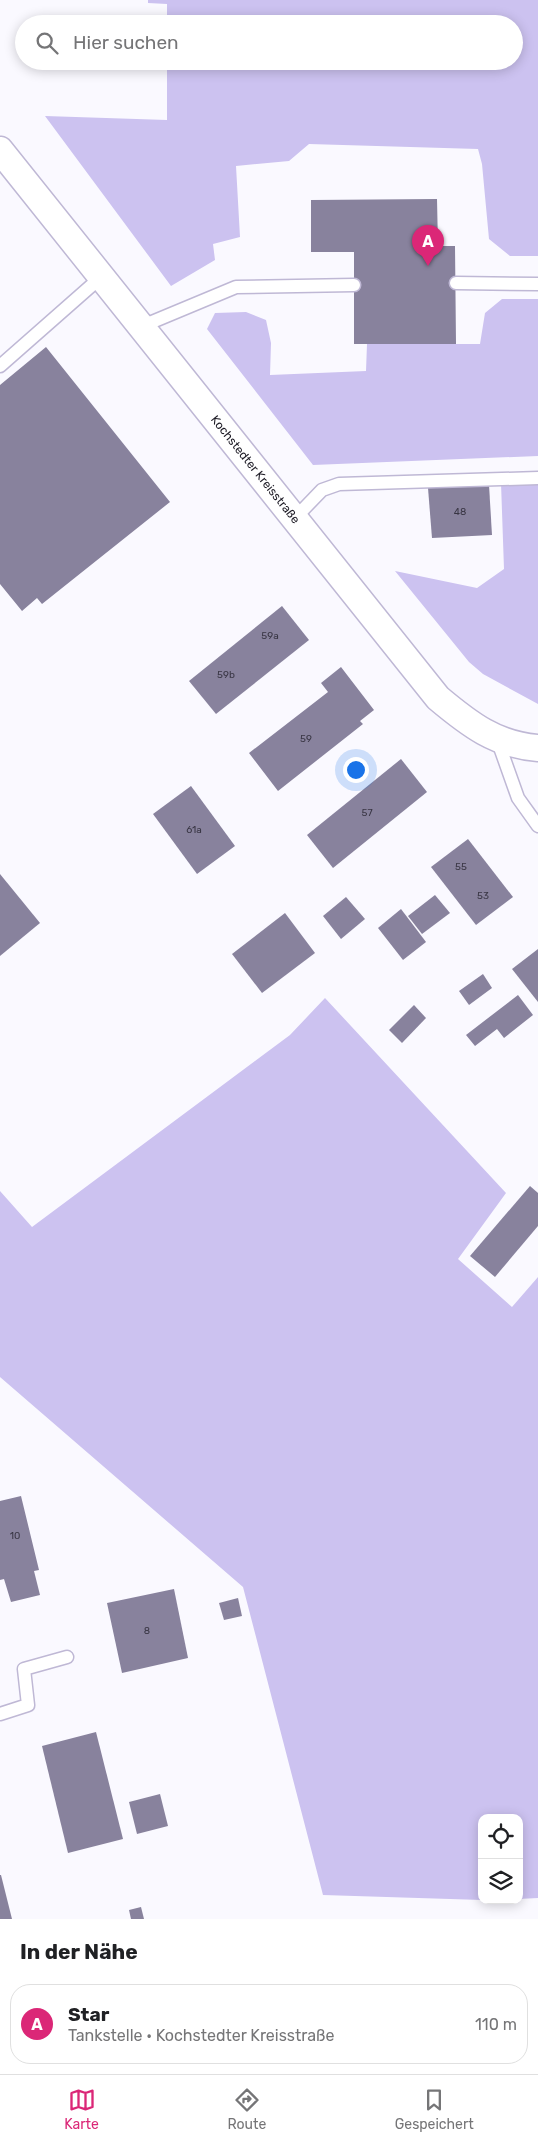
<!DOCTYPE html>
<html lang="de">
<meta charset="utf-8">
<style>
body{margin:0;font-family:Rubik,sans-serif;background:#f6f6f6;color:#202124}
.controls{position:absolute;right:15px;bottom:15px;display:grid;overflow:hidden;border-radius:10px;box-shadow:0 2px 12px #0003}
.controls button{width:45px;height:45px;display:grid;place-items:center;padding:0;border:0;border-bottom:1px solid #e0e0e0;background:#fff;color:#202124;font:25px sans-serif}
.you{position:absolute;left:355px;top:769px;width:18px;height:18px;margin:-12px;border:4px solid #fff;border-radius:50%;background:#1a73e8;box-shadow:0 0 0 8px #1a73e833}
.badge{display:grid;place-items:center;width:32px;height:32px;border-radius:50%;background:#db2777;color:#fff;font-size:16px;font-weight:700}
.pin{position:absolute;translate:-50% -41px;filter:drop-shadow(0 1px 2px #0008)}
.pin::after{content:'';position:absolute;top:26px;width:18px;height:15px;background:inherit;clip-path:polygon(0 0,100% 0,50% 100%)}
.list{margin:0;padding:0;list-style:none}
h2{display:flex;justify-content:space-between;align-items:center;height:65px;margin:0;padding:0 20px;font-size:21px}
h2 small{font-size:16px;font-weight:400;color:#757577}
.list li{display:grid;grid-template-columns:32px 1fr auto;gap:15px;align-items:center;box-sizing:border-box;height:80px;margin:0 10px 10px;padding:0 10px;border:1px solid #e0e0e0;border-radius:20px}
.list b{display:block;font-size:19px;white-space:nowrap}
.list p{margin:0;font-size:16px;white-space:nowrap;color:#757577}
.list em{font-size:16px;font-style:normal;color:#757577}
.icon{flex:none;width:28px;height:28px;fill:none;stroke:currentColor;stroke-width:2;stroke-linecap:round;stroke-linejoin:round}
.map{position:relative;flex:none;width:538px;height:1919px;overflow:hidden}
.search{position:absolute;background:#fff;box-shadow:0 2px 12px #0003;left:15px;right:15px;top:15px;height:55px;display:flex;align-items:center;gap:12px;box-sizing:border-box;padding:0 18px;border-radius:28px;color:#757577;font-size:19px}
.sheet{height:155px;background:#fff}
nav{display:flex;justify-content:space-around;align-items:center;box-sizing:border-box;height:70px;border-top:1px solid #e0e0e0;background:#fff;font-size:14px;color:#757577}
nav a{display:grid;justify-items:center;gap:2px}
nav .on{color:#db2777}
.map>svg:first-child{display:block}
.green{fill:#ccc2f0}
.building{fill:#88829d}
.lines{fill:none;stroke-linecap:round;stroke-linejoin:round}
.lane-casing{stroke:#bfb8d5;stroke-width:15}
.street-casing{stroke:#bfb8d5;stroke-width:29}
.lane{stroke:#fff;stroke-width:12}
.street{stroke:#fff;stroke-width:26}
.labels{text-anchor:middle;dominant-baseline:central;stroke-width:4;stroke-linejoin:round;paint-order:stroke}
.number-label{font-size:10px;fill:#383543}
.street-label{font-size:12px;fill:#1d1b25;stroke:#fff}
</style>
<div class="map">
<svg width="538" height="1919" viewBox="0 0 538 1919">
<rect width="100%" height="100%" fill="#faf9ff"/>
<g class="green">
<path d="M148,0H538V256H510L489,239L482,164L478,149L309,144L289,161L236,166L240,237L213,244L215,260L171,286L45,116L167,120V61H514V24H167V4L148,3Z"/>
<path d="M502,299H538V456L313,465L207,329L215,313L246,312L266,320L271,343L270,375L366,371L367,344H480L485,313Z"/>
<path d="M538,482V704L483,674L469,662L395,571L477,588L504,569L501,483Z"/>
<path d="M325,998L506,1193L458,1259L512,1307L538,1277V1898L497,1900H519V1818H482V1900L323,1895L243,1587L0,1377V1191L32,1227L290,1035Z"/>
</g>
<g class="building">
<path d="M437,199L438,246H455L456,344H354V252H311V200Z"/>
<path d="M46,347L170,502L42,604L37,598L22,611L0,584V385Z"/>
<path d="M489,485L492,535L432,538L428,488Z"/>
<path d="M282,606L309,640L216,714L189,681Z"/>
<path d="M341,667L374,710L360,721L363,724L278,791L249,753L328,692L321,683Z"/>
<path d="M401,759L427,792L333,868L307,835Z"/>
<path d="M191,786L235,846L197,874L153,814Z"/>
<path d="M468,839L513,897L476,925L431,867Z"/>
<path d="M0,874L40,923L0,956Z"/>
<path d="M435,895L450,913L422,934L408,916Z"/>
<path d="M346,897L365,919L341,939L323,916Z"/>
<path d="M401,909L426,942L403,960L378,928Z"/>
<path d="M285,913L315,953L262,993L232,954Z"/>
<path d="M538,949V1002L512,969Z"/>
<path d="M483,974L492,988L469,1005L459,991Z"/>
<path d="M518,995L533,1015L504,1038L497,1029L475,1046L466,1035Z"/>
<path d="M414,1005L426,1018L402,1043L389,1030Z"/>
<path d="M530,1186L538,1193V1226L495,1277L470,1256Z"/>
<path d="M21,1496L39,1570L34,1571L40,1595L11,1602L4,1579L0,1580V1501Z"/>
<path d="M174,1589L188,1658L122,1673L107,1603Z"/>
<path d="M238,1598L242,1616L224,1620L219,1603Z"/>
<path d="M96,1732L123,1839L68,1853L42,1746Z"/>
<path d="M160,1794L168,1826L137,1834L129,1802Z"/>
<path d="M0,1875H1L12,1919H0Z"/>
<path d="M141,1907L144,1919H131L129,1910Z"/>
</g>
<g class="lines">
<defs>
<g id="lane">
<path d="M456,283L538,284"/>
<path d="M140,327L236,287L354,285"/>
<path d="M0,366L100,278"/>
<path d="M295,518L322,490L339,484L538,478"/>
<path d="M497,739L518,798L538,826"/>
<path d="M0,1714L28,1705L24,1669L67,1657"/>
</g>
<g id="street">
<path id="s1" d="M0,150L438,698C469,724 496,745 538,748"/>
</g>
</defs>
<use href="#lane" class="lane-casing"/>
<use href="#street" class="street-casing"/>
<use href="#lane" class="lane"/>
<use href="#street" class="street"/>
</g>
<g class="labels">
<g class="number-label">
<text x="460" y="512">48</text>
<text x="270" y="636">59a</text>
<text x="226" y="675">59b</text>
<text x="306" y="739">59</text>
<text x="367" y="813">57</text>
<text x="194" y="830">61a</text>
<text x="461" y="867">55</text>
<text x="483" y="896">53</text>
<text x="15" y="1536">10</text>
<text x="147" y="1631">8</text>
</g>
<g class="street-label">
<text stroke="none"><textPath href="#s1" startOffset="409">Kochstedter Kreisstraße</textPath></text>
</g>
</g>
</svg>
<div class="controls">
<button><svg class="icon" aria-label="locate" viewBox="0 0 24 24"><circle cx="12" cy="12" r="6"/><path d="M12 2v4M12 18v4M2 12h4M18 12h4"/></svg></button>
<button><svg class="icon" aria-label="layers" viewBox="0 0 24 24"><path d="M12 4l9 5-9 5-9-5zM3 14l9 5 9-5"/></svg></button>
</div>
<div class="you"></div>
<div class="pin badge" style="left:428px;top:266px">A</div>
<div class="search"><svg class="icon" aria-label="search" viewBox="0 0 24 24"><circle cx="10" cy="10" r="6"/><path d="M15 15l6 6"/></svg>Hier suchen</div>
</div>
<section class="sheet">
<h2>In der Nähe<small></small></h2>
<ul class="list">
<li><span class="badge">A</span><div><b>Star</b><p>Tankstelle · Kochstedter Kreisstraße</p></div><em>110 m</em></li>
</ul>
</section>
<nav>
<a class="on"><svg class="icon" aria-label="map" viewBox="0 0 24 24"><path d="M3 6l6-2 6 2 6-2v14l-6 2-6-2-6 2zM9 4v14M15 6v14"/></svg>Karte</a>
<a><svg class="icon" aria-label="directions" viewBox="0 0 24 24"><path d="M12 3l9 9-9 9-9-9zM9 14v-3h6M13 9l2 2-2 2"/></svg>Route</a>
<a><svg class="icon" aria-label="saved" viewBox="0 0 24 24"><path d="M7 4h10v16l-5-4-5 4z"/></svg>Gespeichert</a>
</nav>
